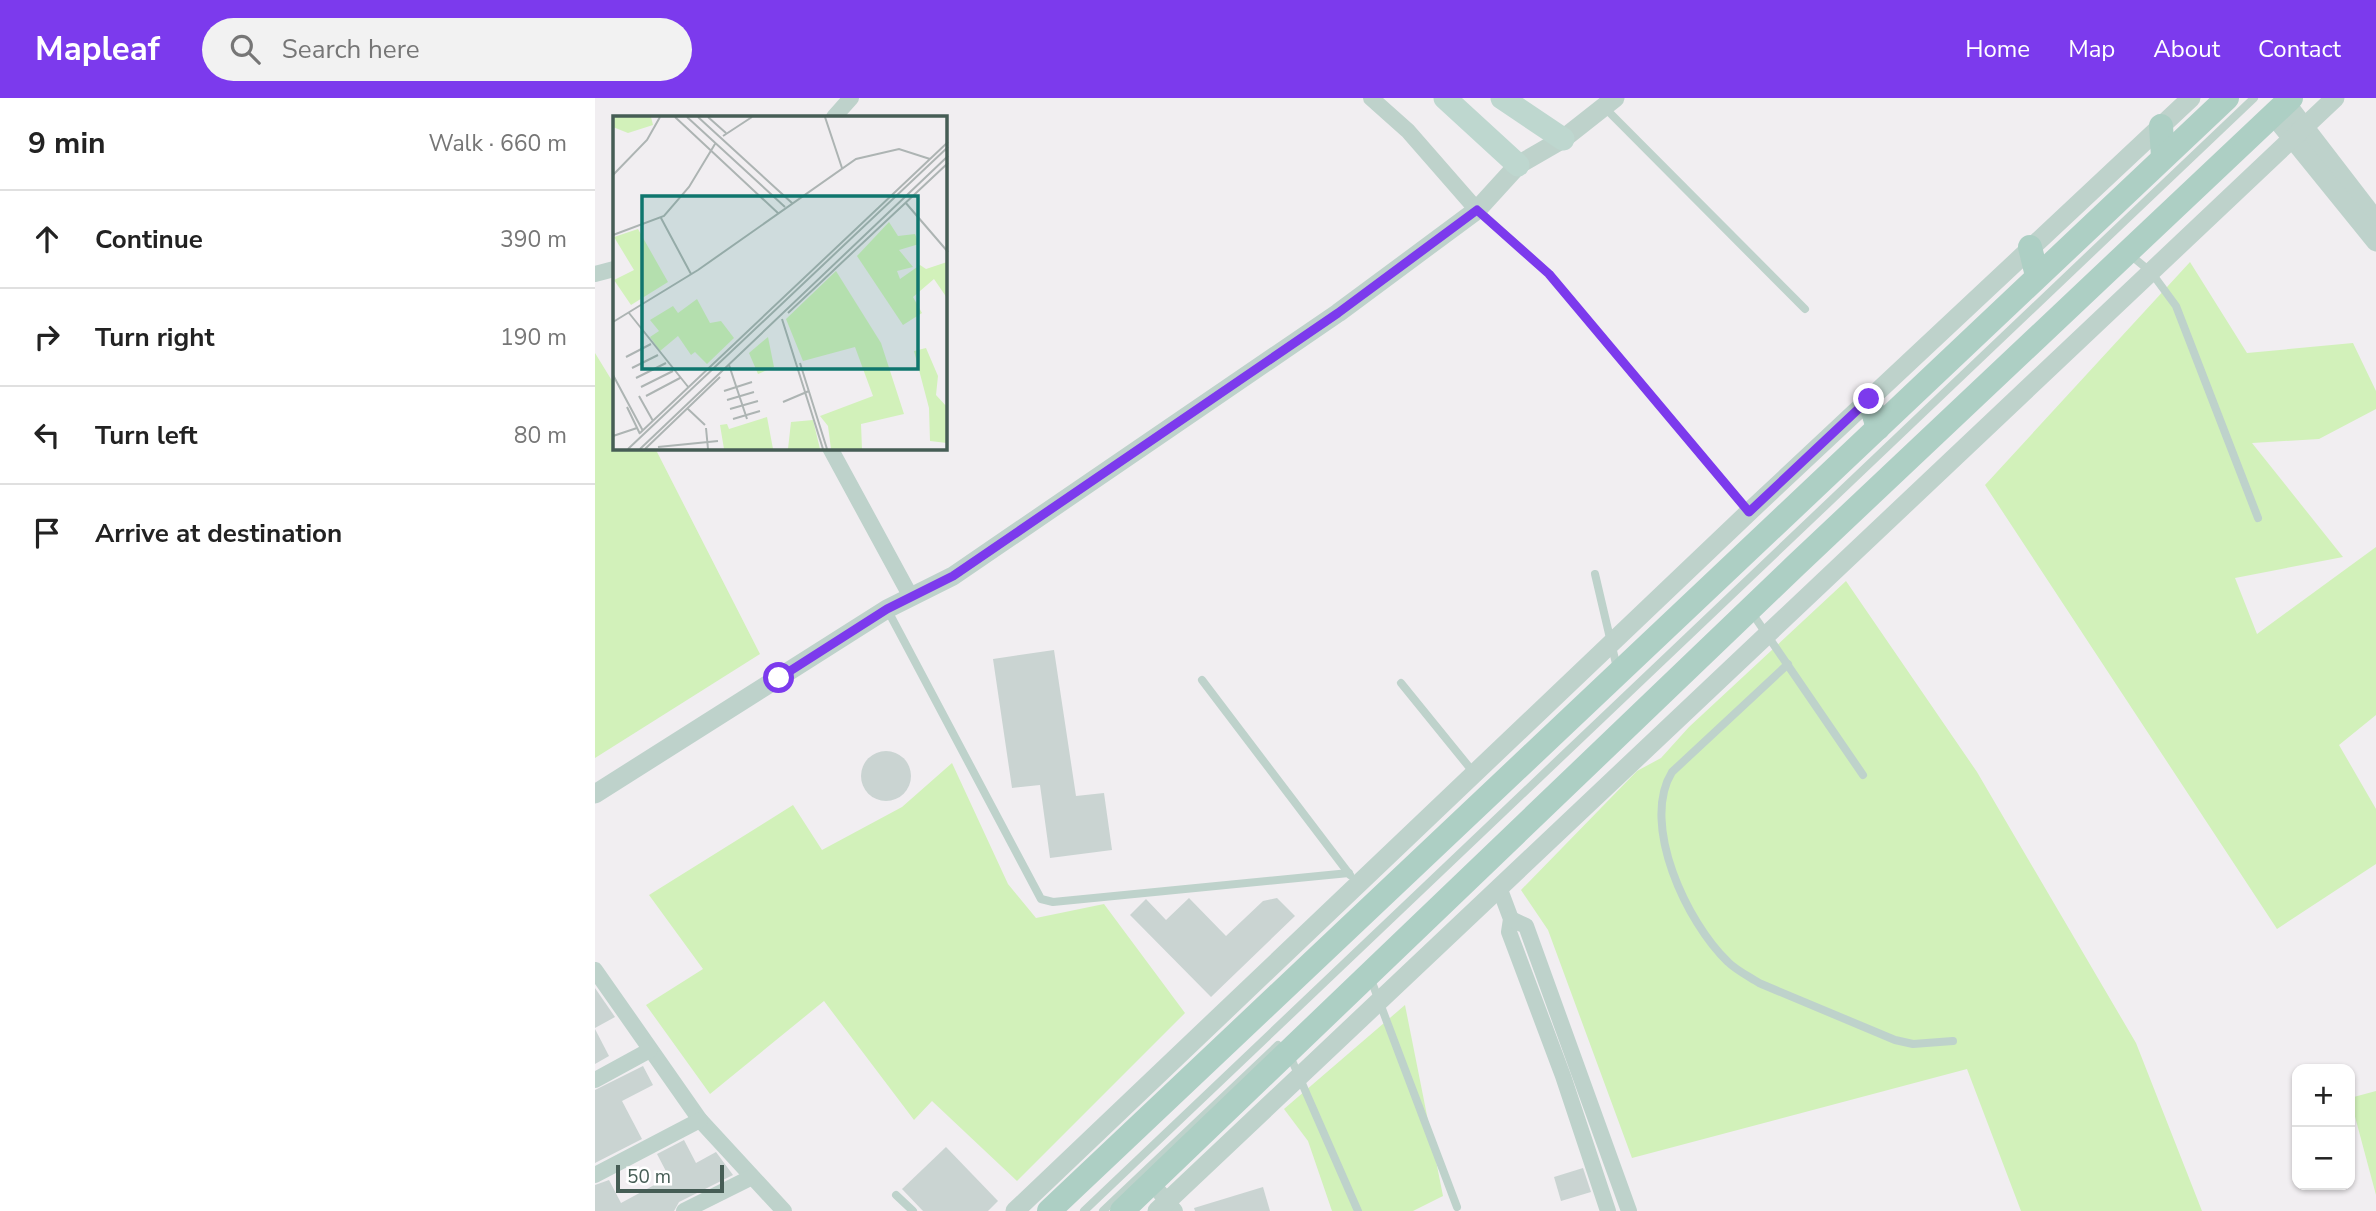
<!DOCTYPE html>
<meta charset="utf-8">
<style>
body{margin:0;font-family:"Nunito Sans",sans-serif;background:#f2f2f2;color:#222}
.controls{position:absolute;right:21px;bottom:21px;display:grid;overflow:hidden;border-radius:14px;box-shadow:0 2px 5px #0004}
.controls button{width:63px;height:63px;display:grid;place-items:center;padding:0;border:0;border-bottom:2px solid #e0e0e0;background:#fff;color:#222;font:35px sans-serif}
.scale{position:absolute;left:21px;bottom:18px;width:108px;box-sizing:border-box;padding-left:7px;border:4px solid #465d55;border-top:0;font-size:19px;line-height:24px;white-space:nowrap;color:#465d55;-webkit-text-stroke:5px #fff;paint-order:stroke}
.stop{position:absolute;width:21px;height:21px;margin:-16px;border:5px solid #7c3aed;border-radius:50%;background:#fff}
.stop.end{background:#7c3aed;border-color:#fff;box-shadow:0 2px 7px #0008}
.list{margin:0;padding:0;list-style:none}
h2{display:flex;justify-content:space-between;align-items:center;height:91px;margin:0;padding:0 28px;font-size:30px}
h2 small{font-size:23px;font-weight:400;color:#767676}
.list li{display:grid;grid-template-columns:46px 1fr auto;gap:21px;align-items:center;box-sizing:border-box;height:98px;padding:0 28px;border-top:2px solid #e0e0e0}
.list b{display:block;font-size:26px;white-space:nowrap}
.list em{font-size:23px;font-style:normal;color:#767676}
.icon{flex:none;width:38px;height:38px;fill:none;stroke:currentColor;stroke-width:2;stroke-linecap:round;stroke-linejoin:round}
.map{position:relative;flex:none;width:1781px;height:1113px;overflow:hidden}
header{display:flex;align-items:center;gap:42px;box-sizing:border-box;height:98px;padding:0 35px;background:#7c3aed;color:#fff}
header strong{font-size:33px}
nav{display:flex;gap:38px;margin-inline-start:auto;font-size:24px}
.search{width:490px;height:63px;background:#f2f2f2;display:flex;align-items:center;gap:18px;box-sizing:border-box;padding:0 24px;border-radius:38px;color:#767676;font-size:26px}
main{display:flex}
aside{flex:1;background:#fff}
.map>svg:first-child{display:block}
.green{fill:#d2f1ba}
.building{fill:#cad4d2}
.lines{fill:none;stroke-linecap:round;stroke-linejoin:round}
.service{stroke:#bed2cb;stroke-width:8}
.minor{stroke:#bed2cb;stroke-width:16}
.tertiary{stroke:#bed2cb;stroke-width:19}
.secondary{stroke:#bed7cf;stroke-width:23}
.primary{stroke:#adcfc4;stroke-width:24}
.route{stroke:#7c3aed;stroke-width:9}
.inset-road{fill:none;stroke:#adb4b3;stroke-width:2}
.view{fill:#0f766e;fill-opacity:0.15;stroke:#0f766e;stroke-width:3.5}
.inset-edge{fill:none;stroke:#465d55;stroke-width:3.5}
</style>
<header>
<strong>Mapleaf</strong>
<div class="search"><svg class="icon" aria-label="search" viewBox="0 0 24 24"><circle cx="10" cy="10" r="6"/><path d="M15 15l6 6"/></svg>Search here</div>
<nav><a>Home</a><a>Map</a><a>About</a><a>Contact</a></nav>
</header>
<main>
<aside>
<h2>9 min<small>Walk · 660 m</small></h2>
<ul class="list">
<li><svg class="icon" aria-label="ahead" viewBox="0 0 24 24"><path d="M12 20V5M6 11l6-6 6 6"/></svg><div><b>Continue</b></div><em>390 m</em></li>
<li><svg class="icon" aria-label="right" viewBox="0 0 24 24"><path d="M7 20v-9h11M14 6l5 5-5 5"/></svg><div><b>Turn right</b></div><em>190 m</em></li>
<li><svg class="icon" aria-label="left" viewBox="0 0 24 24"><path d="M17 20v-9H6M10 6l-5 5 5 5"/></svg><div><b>Turn left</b></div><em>80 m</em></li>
<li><svg class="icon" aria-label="arrive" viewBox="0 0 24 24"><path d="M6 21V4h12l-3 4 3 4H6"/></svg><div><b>Arrive at destination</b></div></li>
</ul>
</aside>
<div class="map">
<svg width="1781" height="1113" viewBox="0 0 1781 1113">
<rect width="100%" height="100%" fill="#f1eef1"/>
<g class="green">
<path d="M1595,164L1652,255L1758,245L1781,293V311L1724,341L1657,345L1748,459L1640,480L1662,536L1781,449V617L1744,647L1781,711V766L1682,831L1390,387Z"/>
<path d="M0,255L19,286V350H60L165,556L0,660Z"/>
<path d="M1251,483L1382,674L1541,945L1607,1113H1426L1372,971L1037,1060L953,832L926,792L1042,673L1066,660L1094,629Z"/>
<path d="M357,665L413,786L441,820L509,806L590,915L422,1083L337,1003L319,1022L229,903L115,996L51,907L108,871L54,797L198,707L227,752L307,709Z"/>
<path d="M810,907L848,1098L818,1113H737L713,1043L689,1011Z"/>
<path d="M1781,993V1097L1755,1000Z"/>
</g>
<g class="building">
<path d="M459,552L481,698L509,695L517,752L455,760L445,687L417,690L398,561Z"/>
<circle cx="291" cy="678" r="25"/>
<path d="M594,800L631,838L668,803L682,800L700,818L616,899L535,817L551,801L571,822Z"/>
<path d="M0,890L20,919L0,930Z"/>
<path d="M0,931L14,958L0,966Z"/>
<path d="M48,968L58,987L27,1003L47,1041L0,1065V992Z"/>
<path d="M89,1042L101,1065L121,1054L138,1077L84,1104L79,1113H0V1087L14,1082L26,1105L74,1079L62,1056Z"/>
<path d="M351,1049L403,1103L393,1113H328L307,1091Z"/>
<path d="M988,1070L996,1094L966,1103L959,1079Z"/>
<path d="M668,1089L675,1113H600L599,1110Z"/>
</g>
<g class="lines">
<g class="service">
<path d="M1010,10L1210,211"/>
<path d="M883,112L954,176L1154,414"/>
<path d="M1534,156L1556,174L1581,208L1663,420"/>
<path d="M1000,476L1022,570"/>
<path d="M292,511L446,801L458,804L754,775"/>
<path d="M1157,515L1268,677"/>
<path d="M1193,566L1077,674C1045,726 1092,825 1133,864C1141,872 1153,878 1164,885L1300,942L1318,946L1358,943"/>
<path d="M607,582L755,777"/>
<path d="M806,585L879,675"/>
<path d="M775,879L862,1109"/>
<path d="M695,958L763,1113"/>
<path d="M301,1097L318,1113"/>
<path d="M489,1113L1659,0"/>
<path d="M508,1113L683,947"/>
</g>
<g class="minor">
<path d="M776,0L813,33L882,112"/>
<path d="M239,19L256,0"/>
<path d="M0,176L19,171"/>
<path d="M235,350L316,499"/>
<path d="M904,789L916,821L914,834L968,978L1013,1113"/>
<path d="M916,821L931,828L1034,1113"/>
<path d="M0,872L105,1022L189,1113"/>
<path d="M0,982L55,952"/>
<path d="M0,1077L105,1022"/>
<path d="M557,1085L580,1113"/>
<path d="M89,1113L157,1079"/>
</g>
<g class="tertiary">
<path d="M1691,5L1781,122"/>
<path d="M1678,17L1781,144"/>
<path d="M0,696L292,511L358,478L743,215L882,112L923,67L968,41L1020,0"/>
<path d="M420,1113L1154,414L1596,0"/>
<path d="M562,1113L1740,0"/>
</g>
<g class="secondary">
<path d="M850,0L923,67"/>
<path d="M907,0L968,41"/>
</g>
<g class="primary">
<path d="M1566,28L1568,59"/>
<path d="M1435,149L1442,178"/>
<path d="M1274,301L1283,330"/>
<path d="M454,1113L1632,0"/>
<path d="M527,1113L1200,468L1696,0"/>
</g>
</g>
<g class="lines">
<path class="route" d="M184,580L292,511L358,478L743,215L882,112L954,176L1154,414L1274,301"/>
</g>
<g transform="translate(18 18)">
<rect width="334" height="334" fill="#f1eef1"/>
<path d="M0,1H38L40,9L15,17L0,11ZM276,106L285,120L302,118L306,128L286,134L300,151L284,155L287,163L307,149L313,153L334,146V182L321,163L300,181L309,197L290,209L244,140ZM25,113L55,166L18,189L1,164L21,154L1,121ZM223,155L268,227L291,298L248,308L249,333H218L215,310L207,300L260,280L242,231L190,245L173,203ZM84,183L97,207L108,205L121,222L94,248L82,236L78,239L65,220L47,235L37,221L46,215L37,204L60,190L65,197ZM155,221L161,251L145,258L136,237ZM313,232L325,260L323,279L334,291V327L317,325L316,292L301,235ZM154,301L160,333H111L107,309L114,308L116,313ZM200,304L207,333H175L178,306Z" fill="#d2f1ba"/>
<path class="inset-road" d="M62,1L166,98M74,1L172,91M85,1L179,87M95,1L113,17M212,1L229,52M110,20L139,1M0,59L34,24L47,1M292,86L335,136M48,102L78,158M0,119L51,100L76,71L102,28M16,197L76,272M175,197L335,47M169,203L210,333M0,206L85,154L243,43L286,33L317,43M13,241L38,228M187,247L214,333M116,249L134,303M19,252L45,239M0,259L30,315M23,262L53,247M28,271L60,255M111,275L139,266M26,280L40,305M33,280L67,262M114,284L141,276M170,286L196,275M14,291L27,318M75,293L92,309M117,293L145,285M120,303L147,295M93,312L95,333M27,317L335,26M0,320L24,312M45,331L105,325M15,333L335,31M27,333L335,40M32,333L107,261"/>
<path class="view" d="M29,80H305V253H29Z"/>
<rect width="334" height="334" class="inset-edge"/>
</g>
</svg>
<div class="controls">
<button>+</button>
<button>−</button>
</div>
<div class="scale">50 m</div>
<div class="stop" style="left:184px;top:580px"></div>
<div class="stop end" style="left:1274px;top:301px"></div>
</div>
</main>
